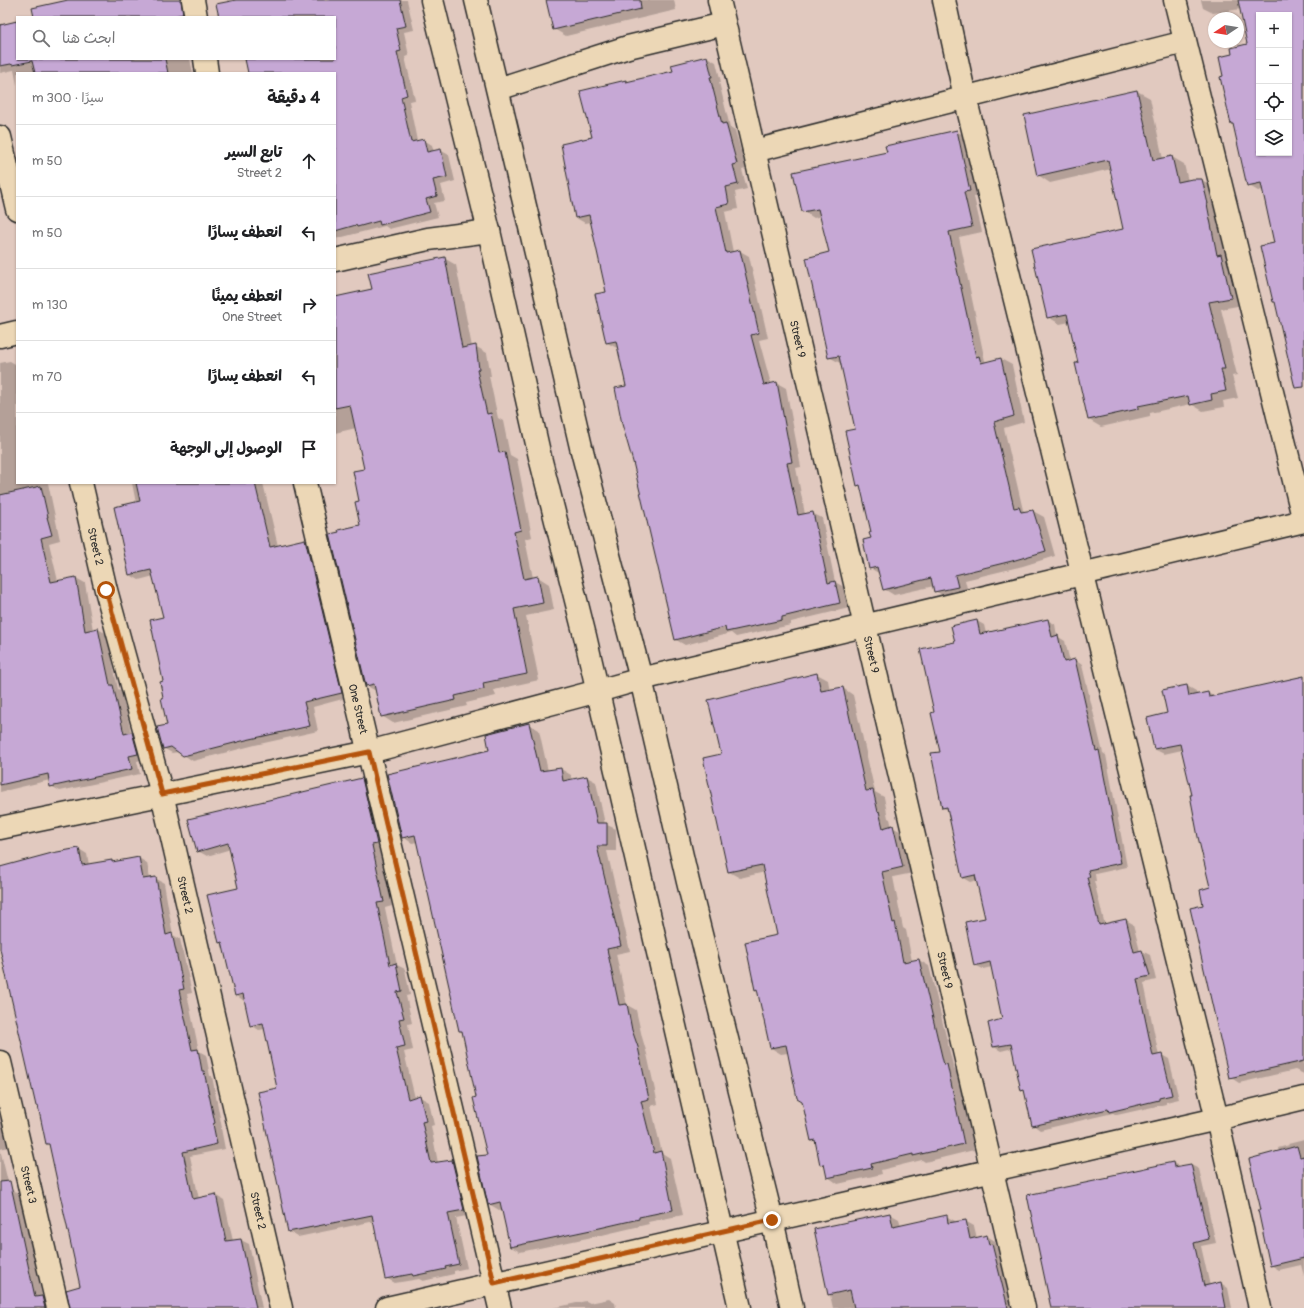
<!DOCTYPE html>
<html lang="ar">
<meta charset="utf-8">
<style>
body{margin:0;font-family:Pangolin,"Playpen Sans Arabic",sans-serif;background:#f6f6f6;color:#202124;direction:rtl}
.controls{position:absolute;right:12px;top:12px;display:grid;overflow:hidden;border-radius:0px;box-shadow:0 1px 3px #0004}
.controls button{width:36px;height:36px;display:grid;place-items:center;padding:0;border:0;border-bottom:1px solid #e0e0e0;background:#fff;color:#202124;font:20px sans-serif}
.compass{position:absolute;left:1208px;top:12px;width:36px;height:36px;border-radius:50%;background:#fff;box-shadow:0 1px 3px #0004;rotate:258deg}
.stop{position:absolute;width:12px;height:12px;margin:-9px;border:3px solid #b45309;border-radius:50%;background:#fff}
.stop.end{background:#b45309;border-color:#fff;box-shadow:0 1px 4px #0008}
.list{margin:0;padding:0;list-style:none}
h2{display:flex;justify-content:space-between;align-items:center;height:52px;margin:0;padding:0 16px;font-size:17px}
h2 small{font-size:13px;font-weight:400;color:#757577}
.list li{display:grid;grid-template-columns:26px 1fr auto;gap:12px;align-items:center;box-sizing:border-box;height:72px;padding:0 16px;border-top:1px solid #e0e0e0}
.list b{display:block;font-size:15px;white-space:nowrap}
.list p{margin:0;font-size:13px;white-space:nowrap;color:#757577}
.list em{font-size:13px;font-style:normal;color:#757577}
.icon{flex:none;width:22px;height:22px;fill:none;stroke:currentColor;stroke-width:2;stroke-linecap:round;stroke-linejoin:round}
.map{position:relative;flex:none;width:1304px;height:1308px;overflow:hidden;direction:ltr}
.search{position:absolute;background:#fff;box-shadow:0 1px 3px #0004;left:16px;top:16px;width:320px;height:44px;display:flex;align-items:center;gap:10px;box-sizing:border-box;padding:0 14px;border-radius:0px;color:#757577;font-size:15px}
.panel{position:absolute;background:#fff;box-shadow:0 1px 3px #0004;left:16px;top:72px;width:320px;height:412px;border-radius:0px;direction:rtl}
.map>svg:first-child{display:block}
.shadow{fill:#0003;fill-rule:evenodd}
.building{fill:#c6a8d5;stroke:#2b2b2b;fill-rule:evenodd}
.lines{fill:none;stroke-linecap:round;stroke-linejoin:round}
.minor-casing{stroke:#2b2b2b;stroke-width:25}
.tertiary-casing{stroke:#2b2b2b;stroke-width:25}
.minor{stroke:#ecd7b6;stroke-width:22}
.tertiary{stroke:#ecd7b6;stroke-width:22}
.route{stroke:#b45309;stroke-width:5}
.labels{text-anchor:middle;dominant-baseline:central;stroke-width:3.5;stroke-linejoin:round;paint-order:stroke}
.street-label{font-size:11px;fill:#2b2b2b;stroke:#ecd7b6}
</style>
<div class="map">
<svg width="1304" height="1308" viewBox="0 0 1304 1308">
<rect width="100%" height="100%" fill="#e1c9bf"/>
<filter id="ink" filterUnits="userSpaceOnUse"><feTurbulence type="fractalNoise" baseFrequency=".025" numOctaves="2"/><feDisplacementMap in="SourceGraphic" scale="8" xChannelSelector="R" yChannelSelector="G"/><feConvolveMatrix kernelMatrix="1 2 1 2 8 2 1 2 1" color-interpolation-filters="sRGB"/></filter>
<g filter="url(#ink)">
<g class="shadow">
<path d="M69,0H177L181,17H35Z"/>
<path d="M227,0H407L414,30L404,32L409,56L405,57L415,100L409,101L417,141L424,140L432,145L434,152L440,150L449,155L455,181L441,185L445,201L434,203L438,217L389,229L385,226L335,239V73H249L246,59H335V17H235L230,14Z"/>
<path d="M547,0H674L676,10L566,36L554,29Z"/>
<path d="M1201,0H1304V388L1298,362L1275,302L1274,301L1275,244L1263,190L1258,191L1248,185L1234,125L1232,124L1225,77L1234,54L1248,45L1241,9L1213,13L1203,8ZM1259,15H1289V153H1259Z"/>
<path d="M17,22V59H190L193,73H17V85L14,70L0,73V26Z"/>
<path d="M707,57L716,62L721,82H719L730,127L735,130L746,169L742,170L747,189L735,192L738,209L725,212L733,252L740,251L749,256L768,338L759,340L771,384L777,383L786,388L801,467L796,468L805,514L812,513L822,518L835,582L844,587L849,608L791,622V625L736,637L731,633L685,645L676,640L618,348H617L607,343V292L592,222L585,223L576,218L593,138L625,81L628,83L674,71Z"/>
<path d="M1137,91L1150,98L1163,159L1172,157L1184,164L1188,181L1202,180L1214,187L1243,305L1221,309L1237,375L1232,376L1238,398L1223,401L1224,407L1203,411L1191,404L1150,413V416L1101,427L1089,420L1079,363L1070,322L1060,324L1048,317L1125,229L1111,169L1050,183L1038,175L1025,116Z"/>
<path d="M956,131L967,137L980,196L974,197L982,232L959,237L985,361L988,362L1001,359L1012,365L1024,422L1004,428L1023,510L1026,512L1033,511L1044,517L1055,556L1023,566L965,580L968,592L946,597L935,591L934,586L894,595L884,589L880,574L870,568L872,533L861,487L858,485L856,430L842,363H840L829,357L830,252L821,216L814,218L803,211L888,152Z"/>
<path d="M444,258L456,265L472,347L475,346L487,353L491,376H489L498,418L503,421L510,455L517,459L532,537L525,539L533,578L538,577L549,584L554,610L526,616L539,680L494,690L496,696L466,703L467,706L393,723L382,716L376,691L367,686L361,502L365,470L356,428L335,433V298L374,290Z"/>
<path d="M10,361L17,365V483H48L60,540L49,543L58,581L76,578L85,583L93,630L98,629L107,634L118,689L122,691L131,733L141,738L146,759L137,761L140,774L60,791L51,786L50,780L0,792V363Z"/>
<path d="M132,483H263L278,546L305,540L314,545L350,697L313,707L318,731L255,745L193,761L179,752L172,753L163,748L168,726L164,698L165,617L154,576L139,580L130,575L136,503Z"/>
<path d="M1047,620L1055,624L1057,636L1065,641L1070,662L1075,660L1082,665L1103,753L1106,755L1127,867L1095,874L1096,881H1094L1105,925L1126,920L1133,924L1140,951H1142L1150,955L1156,980L1144,983L1159,1056L1162,1055L1169,1059L1179,1099L1166,1102V1104L1117,1115L1113,1113L1040,1130L1033,1125L1025,1092L1022,1090L1013,1048L1001,1051L994,1047L1003,1020L992,967L983,969L975,965L986,919L977,880L970,882L963,878L948,810L943,808L941,752L935,713L956,643L977,621L984,625L986,633Z"/>
<path d="M817,674L828,680L830,691L843,688L853,695L875,792L884,797L888,818L890,819L892,827L904,833L913,873L893,877L903,928L906,930L912,961L919,960L929,966L954,1069L958,1072L974,1150L925,1162L922,1160L881,1170L882,1174L838,1184L828,1177L826,1167L821,1164L817,1143L812,1140L803,1100L788,1053L781,1054L771,1048L758,990L756,989L778,935L765,872L740,878L729,872L704,758L722,755Z"/>
<path d="M1304,678V1074L1295,1070L1239,1083L1230,1077L1204,905L1211,888L1193,796L1182,750L1164,754L1154,749L1168,714L1187,686L1196,691L1197,695L1208,693L1215,697Z"/>
<path d="M529,724L539,730L548,771L561,769L571,775V780L587,777L596,782L605,824L616,829V851H607L630,951L616,954L627,1005L636,1010L642,1037L647,1054L658,1104L651,1106L662,1153L670,1158L683,1215L648,1222L649,1224L602,1235L520,1252L511,1247L503,1209L499,1210L489,1204L488,1156L478,1097L463,1033L460,1031L418,842L412,843L403,837L491,751Z"/>
<path d="M362,779L371,785L386,849L380,850L392,906L385,908L397,965L405,969L410,995L406,996L412,1023L408,1024L413,1050L404,1052L415,1098L420,1097L429,1102L434,1125L431,1126L438,1163L452,1161L461,1166L472,1215L456,1218L467,1268L454,1271V1274L423,1281L419,1279L395,1283L386,1278L375,1221L298,1237L289,1232L259,1093L278,1089L265,1029L259,1030L251,1025L244,1001L236,995L223,944L220,942L239,888L231,849L207,856L198,851Z"/>
<path d="M79,849L87,854L89,865L112,861L114,863L139,858L147,863L150,879L155,878L164,883L173,935L180,939L192,993L187,994L199,1051L206,1055L210,1076H212L222,1128H221L225,1149L190,1156L199,1199L216,1195L224,1200L233,1241L241,1240L249,1244L262,1308H71L81,1286L50,1145L47,1143L0,944V869Z"/>
<path d="M0,1106L9,1147L0,1149L10,1190L11,1189L20,1194L42,1296L50,1301L52,1308H0Z"/>
<path d="M1304,1140V1276L1301,1265L1279,1270L1271,1265L1262,1210L1279,1152L1278,1148L1289,1145L1288,1144Z"/>
<path d="M1173,1163L1181,1167L1191,1165L1199,1169L1216,1243L1201,1246L1210,1286L1221,1283L1228,1288L1232,1308H1052L1110,1178Z"/>
<path d="M890,1214L899,1219L901,1226L946,1216L955,1221V1223L965,1221L974,1226L977,1238L987,1236L995,1241L997,1248L1000,1250L1015,1308H833L815,1230Z"/>
<path d="M609,1299L615,1303L616,1308H553L586,1301L590,1303Z"/>
</g>
<g class="building">
<path d="M68,0H181L183,14L169,17H34L32,8Z"/>
<path d="M236,0H400L406,26L396,28L401,51L397,52L407,95L401,97L411,142L424,139L427,152L441,149L447,177L433,180L437,196L426,199L430,212L380,225L379,221L357,227L356,225L335,231V73H248L245,59H335V17H219L216,4Z"/>
<path d="M546,0H640L641,9L553,30Z"/>
<path d="M1238,0H1304V387L1295,388L1275,302H1273L1260,246L1274,243L1261,183L1247,186L1233,124H1231L1220,77L1223,76L1219,57L1232,54L1231,48L1247,44ZM1259,15H1289V153H1259Z"/>
<path d="M17,21V59H165L168,73H35L32,61L12,65L11,64L0,66V25Z"/>
<path d="M707,56L712,77H710L722,124L726,123L737,164L733,165L738,184L726,187L729,204L716,207L726,253L740,250L759,333L751,335L764,385L777,382L792,462L787,463L798,515L813,512L828,583L835,581L840,603L782,617V620L726,632L725,627L675,640L633,462L622,424L615,388L626,386L616,341L606,343L595,294L606,292L589,215L575,218L561,144L592,137L580,91L626,80V82L673,71L671,65Z"/>
<path d="M1137,90L1153,160L1172,156L1178,182L1192,179H1202L1208,204H1207L1217,255L1221,254L1231,298L1209,302L1225,369H1221L1226,391L1211,394L1212,400L1190,405L1188,396L1138,406V409L1088,420L1075,363H1078L1067,314L1047,318L1031,249L1123,229L1108,160L1037,176L1024,115Z"/>
<path d="M957,130L970,191L964,192L972,227L949,232L976,357L979,356L981,363L1001,358L1014,416L994,422L1014,508L1019,507L1021,512L1033,510L1046,551L1012,561L955,575L958,587L934,592L931,578L883,590L877,567L869,569L863,540L871,538L869,533L871,532L860,485L857,486L845,431L855,429L839,356L828,358L806,258L829,252L818,209L802,212L793,172L887,152L885,146Z"/>
<path d="M445,257L462,348L476,345L479,369L477,370L487,414L491,413L499,453L505,452L521,530L514,532L524,579L538,576L543,603L514,609L527,674L483,683L484,689L455,696L456,700L381,717L374,684L366,686L330,534L339,532L338,530L360,525L355,502L359,501L353,471L364,469L350,405L335,408V297L372,289L368,273Z"/>
<path d="M136,483H255L270,547L305,539L342,693L304,702L310,726L246,740L183,756L171,747L163,749L157,727L167,725L161,698L163,697L160,682L163,681L150,620L163,617L151,570L129,575L114,507L140,501Z"/>
<path d="M41,486L48,517H47L52,535L41,538L51,582L76,577L85,631L98,628L110,685H113L124,734L132,732L138,754L129,756L132,769L50,787L48,774L0,785V495Z"/>
<path d="M1048,619L1052,637L1058,635L1064,662L1075,659L1096,751L1099,750L1121,863L1088,870L1090,877H1087L1099,925L1126,919L1134,952L1142,950L1150,976L1137,979L1153,1056L1162,1054L1172,1095L1159,1098V1100L1109,1112L1108,1109L1032,1126L1024,1090L1021,1091L1011,1044L993,1047L988,1023L1002,1019L990,962L974,966L965,922L985,918L975,875L962,878L947,807L942,808L931,753L940,752L931,713L934,712L920,649L955,642L951,626L977,620L980,634Z"/>
<path d="M817,673L821,691L843,687L866,791L873,790L878,812L879,811L883,828L893,825L903,867L882,872L893,923L895,922L903,962L919,959L944,1065L947,1064L964,1144L913,1156V1154L871,1164L872,1168L827,1178L824,1164L820,1165L815,1140L811,1141L802,1101L797,1098L786,1045L770,1048L757,989L755,990L745,942L777,935L762,865L728,872L703,758L721,754L708,700Z"/>
<path d="M1304,676V1061L1229,1078L1190,908L1203,905L1200,890L1210,887L1198,837L1190,795H1192L1180,744L1154,749L1147,718L1167,713L1162,690L1187,685L1189,696L1208,692L1209,697Z"/>
<path d="M529,723L540,771L561,768L563,781L587,776L597,823H607V846H597L621,946L607,949L619,1005L627,1004L632,1030L638,1047L649,1099L641,1101L654,1153L661,1151L673,1210L639,1217V1219L591,1230L510,1247L500,1202L488,1205L477,1156L487,1155L473,1098L476,1097L462,1031H459L415,835L402,838L387,774L489,750L486,734Z"/>
<path d="M362,778L377,844L372,845L384,902L377,903L390,965L396,963L402,991L397,992L404,1018L399,1019L405,1046L396,1048L408,1099L420,1095L426,1121L422,1122L431,1163L452,1160L464,1210L448,1213L459,1264L445,1267L446,1269L413,1276L412,1274L385,1279L372,1215L288,1232L258,1092L277,1088L263,1023L250,1026L243,994L235,996L222,942L219,943L207,895L238,888L228,843L197,852L188,819Z"/>
<path d="M79,848L82,865L112,860V862L139,857L143,879L156,877L166,935L172,933L184,989L179,990L192,1050L198,1049L202,1071H204L215,1123L213,1124L217,1144L183,1152L193,1199L216,1194L226,1241L241,1239L256,1308H70L66,1290L80,1286L49,1144H46L38,1106H36L0,949V867L52,853Z"/>
<path d="M1297,1146L1300,1157L1304,1156V1258L1270,1266L1258,1210H1261L1249,1159Z"/>
<path d="M1173,1162L1174,1167L1191,1164L1209,1239L1194,1243L1204,1286L1221,1282L1226,1308H1051L1027,1195L1109,1178L1108,1176Z"/>
<path d="M10,1181L35,1297L42,1296L45,1308H0V1182Z"/>
<path d="M890,1213L893,1227L947,1215L948,1223L966,1220L970,1239L987,1235L989,1245L992,1244L1008,1308H854L850,1290L828,1295L814,1229Z"/>
</g>
<g class="lines">
<defs>
<g id="minor">
<path d="M193,0L196,17"/>
<path id="s1" d="M719,0L1024,1308"/>
<path d="M944,0L965,97L1217,1119L1260,1308"/>
<path d="M1175,0L1304,521"/>
<path d="M205,59L207,73"/>
<path d="M498,89L628,47L724,24"/>
<path d="M0,137L17,209"/>
<path d="M754,151L1185,42"/>
<path d="M335,260L428,239L489,231"/>
<path d="M0,336L17,332"/>
<path id="s2" d="M81,483L106,590L162,794L281,1308"/>
<path id="s3" d="M305,483L500,1308"/>
<path d="M0,828L369,752L598,691L641,679L1304,521"/>
<path id="s4" d="M0,1062L58,1308"/>
<path d="M387,1308L1217,1119L1304,1098"/>
</g>
<g id="tertiary">
<path d="M432,0L489,231L540,457L585,636L740,1308"/>
<path d="M476,0L529,223L581,447L641,679L688,882L772,1220L792,1308"/>
</g>
</defs>
<use href="#minor" class="minor-casing"/>
<use href="#tertiary" class="tertiary-casing"/>
<use href="#minor" class="minor"/>
<use href="#tertiary" class="tertiary"/>
</g>
</g>
<g class="lines" filter="url(#ink)">
<path class="route" d="M106,590L162,794L369,752L494,1283L772,1220"/>
</g>
<g class="labels">
<g class="street-label">
<text stroke="none"><textPath href="#s1" startOffset="348">Street 9</textPath></text>
<text stroke="none"><textPath href="#s2" startOffset="65">Street 2</textPath></text>
<text stroke="none"><textPath href="#s1" startOffset="672">Street 9</textPath></text>
<text stroke="none"><textPath href="#s3" startOffset="232">One Street</textPath></text>
<text stroke="none"><textPath href="#s2" startOffset="425">Street 2</textPath></text>
<text stroke="none"><textPath href="#s1" startOffset="996">Street 9</textPath></text>
<text stroke="none"><textPath href="#s4" startOffset="126">Street 3</textPath></text>
<text stroke="none"><textPath href="#s2" startOffset="749">Street 2</textPath></text>
</g>
</g>
</svg>
<div class="controls">
<button>+</button>
<button>−</button>
<button><svg class="icon" aria-label="locate" viewBox="0 0 24 24"><circle cx="12" cy="12" r="6"/><path d="M12 2v4M12 18v4M2 12h4M18 12h4"/></svg></button>
<button><svg class="icon" aria-label="layers" viewBox="0 0 24 24"><path d="M12 4l9 5-9 5-9-5zM3 14l9 5 9-5"/></svg></button>
</div>
<svg class="compass" viewBox="-18 -18 36 36"><path d="M0-13l5 13h-10z" fill="#e53935"/><path d="M0 13l5-13h-10z" fill="#757577"/></svg>
<div class="stop" style="left:106px;top:590px"></div>
<div class="stop end" style="left:772px;top:1220px"></div>
<div class="search"><svg class="icon" aria-label="search" viewBox="0 0 24 24"><circle cx="10" cy="10" r="6"/><path d="M15 15l6 6"/></svg>ابحث هنا</div>
<section class="panel">
<h2>4 دقيقة<small>سيرًا · 300 m</small></h2>
<ul class="list">
<li><svg class="icon" aria-label="ahead" viewBox="0 0 24 24"><path d="M12 20V5M6 11l6-6 6 6"/></svg><div><b>تابع السير</b><p>Street 2</p></div><em>50 m</em></li>
<li><svg class="icon" aria-label="left" viewBox="0 0 24 24"><path d="M17 20v-9H6M10 6l-5 5 5 5"/></svg><div><b>انعطف يسارًا</b></div><em>50 m</em></li>
<li><svg class="icon" aria-label="right" viewBox="0 0 24 24"><path d="M7 20v-9h11M14 6l5 5-5 5"/></svg><div><b>انعطف يمينًا</b><p>One Street</p></div><em>130 m</em></li>
<li><svg class="icon" aria-label="left" viewBox="0 0 24 24"><path d="M17 20v-9H6M10 6l-5 5 5 5"/></svg><div><b>انعطف يسارًا</b></div><em>70 m</em></li>
<li><svg class="icon" aria-label="arrive" viewBox="0 0 24 24"><path d="M6 21V4h12l-3 4 3 4H6"/></svg><div><b>الوصول إلى الوجهة</b></div></li>
</ul>
</section>
</div>
